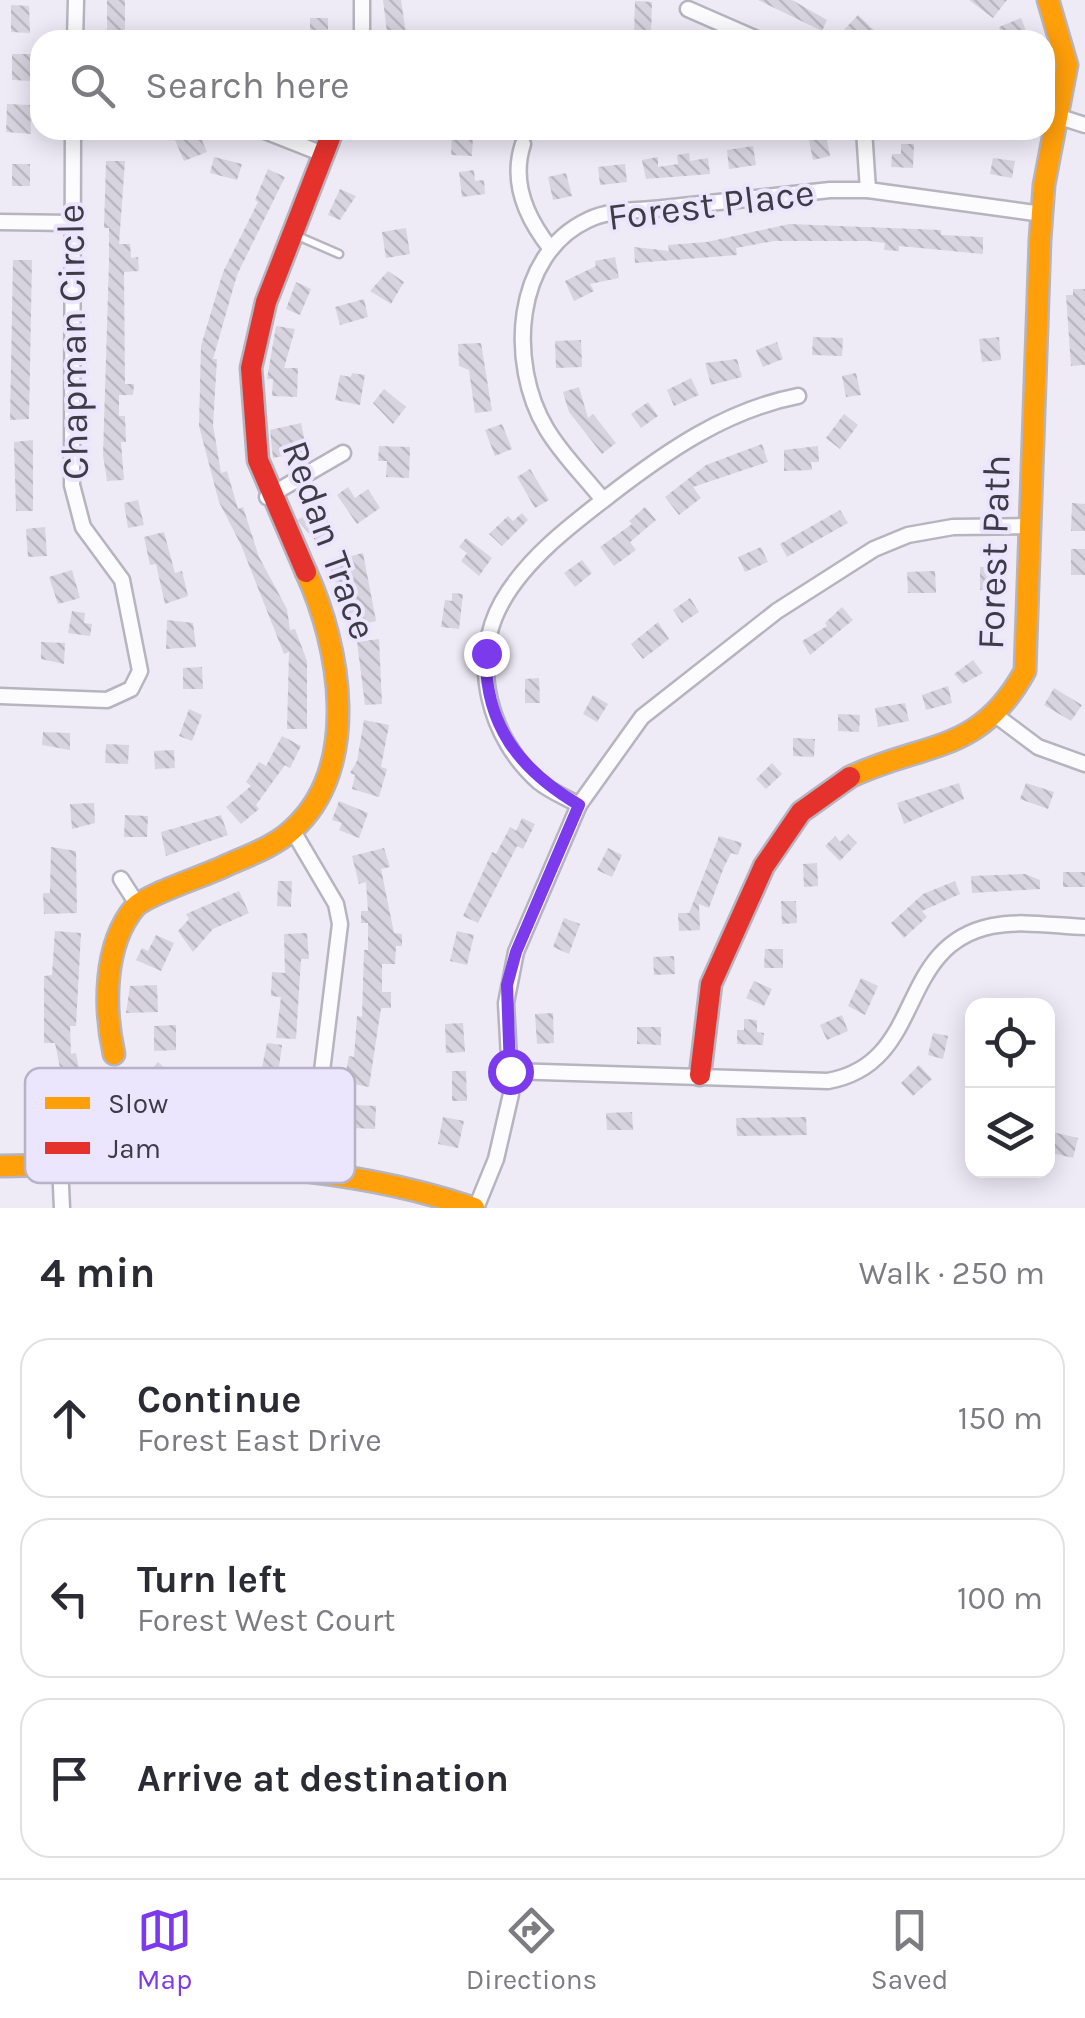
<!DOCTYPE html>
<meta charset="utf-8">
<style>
body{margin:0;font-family:Karla,sans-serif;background:#f2f2f3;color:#2b2b33}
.controls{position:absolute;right:30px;bottom:30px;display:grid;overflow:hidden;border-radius:20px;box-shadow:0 5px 25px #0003}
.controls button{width:90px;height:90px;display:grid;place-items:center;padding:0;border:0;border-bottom:2px solid #e1e1e2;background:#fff;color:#2b2b33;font:50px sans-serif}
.stop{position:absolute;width:30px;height:30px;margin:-22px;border:8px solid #7c3aed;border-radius:50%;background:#fff}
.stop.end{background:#7c3aed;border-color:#fff;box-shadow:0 2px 10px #0008}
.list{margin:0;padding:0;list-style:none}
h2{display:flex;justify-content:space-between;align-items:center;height:130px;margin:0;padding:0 40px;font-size:42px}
h2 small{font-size:32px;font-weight:400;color:#7c7c81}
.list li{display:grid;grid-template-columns:65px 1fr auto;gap:30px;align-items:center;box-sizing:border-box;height:160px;margin:0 20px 20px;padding:0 20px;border:2px solid #e1e1e2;border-radius:30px}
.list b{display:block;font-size:38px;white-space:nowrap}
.list p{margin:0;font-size:32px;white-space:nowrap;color:#7c7c81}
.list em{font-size:32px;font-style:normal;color:#7c7c81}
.icon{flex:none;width:55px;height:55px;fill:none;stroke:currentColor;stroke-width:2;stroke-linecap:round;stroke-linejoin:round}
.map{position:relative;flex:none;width:1085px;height:1208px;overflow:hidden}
.search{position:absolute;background:#fff;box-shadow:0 5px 25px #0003;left:30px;right:30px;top:30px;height:110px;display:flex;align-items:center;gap:25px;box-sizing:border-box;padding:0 35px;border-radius:30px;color:#7c7c81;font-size:38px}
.sheet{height:670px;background:#fff}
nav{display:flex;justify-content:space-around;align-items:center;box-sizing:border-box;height:140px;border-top:2px solid #e1e1e2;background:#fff;font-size:28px;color:#7c7c81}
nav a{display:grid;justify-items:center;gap:5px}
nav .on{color:#7c3aed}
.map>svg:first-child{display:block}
.building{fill:url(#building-back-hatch)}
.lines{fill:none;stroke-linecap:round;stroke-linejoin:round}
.lane-casing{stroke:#b6b4be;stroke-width:11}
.street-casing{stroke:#b6b4be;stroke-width:19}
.slow-casing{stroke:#b6b4be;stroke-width:25}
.jam-casing{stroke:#b6b4be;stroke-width:25}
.lane{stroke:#fcfcfe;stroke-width:6}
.street{stroke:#fcfcfe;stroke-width:14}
.slow{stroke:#ff9f0a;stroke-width:20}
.jam{stroke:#e5322d;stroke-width:20}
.route{stroke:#7c3aed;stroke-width:12}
.labels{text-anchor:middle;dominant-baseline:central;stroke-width:8;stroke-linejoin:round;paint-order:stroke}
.street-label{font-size:38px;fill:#3e3b46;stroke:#ebe5fd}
.key{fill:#ebe5fd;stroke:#b7b2c6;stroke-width:2.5}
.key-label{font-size:28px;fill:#3e3b46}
</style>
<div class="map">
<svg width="1085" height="1208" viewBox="0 0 1085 1208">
<defs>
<pattern id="building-back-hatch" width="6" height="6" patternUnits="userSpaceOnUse" patternTransform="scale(2.5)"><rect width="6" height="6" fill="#d7d4df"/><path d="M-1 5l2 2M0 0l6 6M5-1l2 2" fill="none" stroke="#bab7c1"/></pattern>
</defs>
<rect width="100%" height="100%" fill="#eeebf7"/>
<g class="building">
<rect x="107" y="0" width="18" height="40"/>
<path d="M383,0H401L407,40H388Z"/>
<path d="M758,0H792L827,20L822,31Z"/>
<path d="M969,0H1007L993,18Z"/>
<path d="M635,1L652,2L651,34L634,33Z"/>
<path d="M11,5L29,6L30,33L11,32Z"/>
<path d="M858,15L876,32L869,40H847L840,34Z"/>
<rect x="310" y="18" width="18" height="22"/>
<path d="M1021,18L1026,31L1021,33L1024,40H1004L999,27Z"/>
<path d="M12,54H31L33,81L12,80Z"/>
<path d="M7,104L30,105L31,134L6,132Z"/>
<path d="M807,130H825L830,156L813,160Z"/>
<path d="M198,131L207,152L184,161L175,140Z"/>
<path d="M452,135H473L472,156L451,155Z"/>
<path d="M901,144H914L913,168L891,167L892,154H901Z"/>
<path d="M753,146L756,165L729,169L727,150Z"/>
<path d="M689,153L690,161L708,158L710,174L646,179L642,160L658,157V167L678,164L677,155Z"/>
<path d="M214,157L242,164L237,180L210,173Z"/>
<path d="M993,158L1015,161L1012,178L990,174Z"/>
<path d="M106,161H125L119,244H130L131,258L138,257L139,271L124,272L125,384H134L133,395H119V416H125L126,442H121L124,480L107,481L103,455L109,261V228H104Z"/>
<rect x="12" y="164" width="18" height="22"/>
<path d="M625,164L627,182L600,185L598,167Z"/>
<path d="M268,169L285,177L237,275L213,359H217L213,425L221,473L227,471L238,509L243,507L259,557L287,609L290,630L295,629L307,661V729H287L289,652L284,654L241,545L219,502L199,426L201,346L223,272L258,202L255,200Z"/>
<path d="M474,170L475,181L484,180L485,194L462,197L459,172Z"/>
<path d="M566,173L572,196L553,200L548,177Z"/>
<path d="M340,189L356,196L340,220L328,215Z"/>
<path d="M789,224L941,230V235L983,237V254L899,246V251L884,250L885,243L870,241H774L736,248L737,255L635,263L634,247L669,251L668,245L707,242Z"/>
<path d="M406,228L410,254L386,258L382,232Z"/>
<path d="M615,257L619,278L590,284L594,291L574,301L565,281L596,266L595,261Z"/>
<path d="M13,260H32L29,419L10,420Z"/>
<path d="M388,271L404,282L391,304L370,291Z"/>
<path d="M296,282L311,289L300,315L286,309Z"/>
<path d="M1073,289H1085V365L1071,366L1066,295H1073Z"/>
<path d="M364,299L368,317L340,325L335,307Z"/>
<path d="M276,326L295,329L284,368H298L297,397L272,396L273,379H267Z"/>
<path d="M813,337L843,338L842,356L812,355Z"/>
<path d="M999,337L1001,360L982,362L979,339Z"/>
<path d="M581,340L582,367L556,368L555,341Z"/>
<path d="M777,342L783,359L763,367L756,350Z"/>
<path d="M481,343L492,411L475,413L469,370L459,366L458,344Z"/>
<path d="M737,359L742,377L711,385L705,363Z"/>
<path d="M352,373L365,375L360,405L335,400L340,375L351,377Z"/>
<path d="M856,373L861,395L846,397L842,376Z"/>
<path d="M691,378L699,395L674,406L667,390Z"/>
<path d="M579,387L588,418L593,414L616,443L602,454L569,412L563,392Z"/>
<path d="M384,389L406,407L393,424L373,403Z"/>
<path d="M648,402L658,416L641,428L631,414Z"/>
<path d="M844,414L858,425L840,449L826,438Z"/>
<path d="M301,423L307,451L273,458L270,430Z"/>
<path d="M502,424L512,449L495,456L485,430Z"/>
<path d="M33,440V511H16L14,442Z"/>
<path d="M762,444L768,462L693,487L701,498L679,515L665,497L706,465Z"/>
<path d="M379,446L410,447L409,478L386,477L387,461H378Z"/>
<path d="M818,446L819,462H811L812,470L784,471V450Z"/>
<path d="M530,469L549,500L535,508L517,477Z"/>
<path d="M348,487L355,498L368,489L380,508L357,524L337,495Z"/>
<path d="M138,500L144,525L128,528L124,503Z"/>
<path d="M1072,503L1085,504V531H1071Z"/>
<path d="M320,507L333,530L315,540L297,520Z"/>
<path d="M645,507L656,520L630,542L636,550L614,566L600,547L632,524L629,521Z"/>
<path d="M840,510L848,523L787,557L780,544Z"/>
<path d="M522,513L528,520L502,546L489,534L508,516L513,521Z"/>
<path d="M45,527L47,556L28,557L26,529Z"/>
<path d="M164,532L175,573L182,571L188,596L165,604L156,564L150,565L144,537Z"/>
<path d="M466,538L492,558L479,576L461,561L467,553L459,547Z"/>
<path d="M761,547L768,562L745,572L738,557Z"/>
<rect x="1071" y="549" width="14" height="26"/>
<path d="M363,553L376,621L352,627L328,562Z"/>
<path d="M582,560L592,573L575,587L564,573Z"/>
<path d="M980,567H999L998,590H980Z"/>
<path d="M72,570L80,598L58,604L49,577Z"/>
<path d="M935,571L936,593H908L907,572Z"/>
<path d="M452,593L463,594L459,629L441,627L445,600L452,601Z"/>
<path d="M690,598L699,612L682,623L673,610Z"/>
<path d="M842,607L853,620L810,655L802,641L827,626L825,623Z"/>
<path d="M72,611L85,613L84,623L92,624L90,636L68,633Z"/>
<path d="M167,620L193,623L196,647L166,649Z"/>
<path d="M658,622L669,639L643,659L631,644Z"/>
<path d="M379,639L382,704L365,705L357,642Z"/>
<path d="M41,642L65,643L64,664L41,659Z"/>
<path d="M973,660L983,673L963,684L954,674Z"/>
<path d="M202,667L203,689H183V668Z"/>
<path d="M539,678L540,703H525V679Z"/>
<path d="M948,686L952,703L926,710L922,695Z"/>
<path d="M1054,688L1082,705L1071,721L1044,705Z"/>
<path d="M593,695L608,704L597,722L583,714Z"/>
<path d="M905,703L909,721L878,727L875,708Z"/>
<path d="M189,709L202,715L192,741L179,736Z"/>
<path d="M838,714L860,715L859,732L838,731Z"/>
<path d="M364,720L389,725L381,767L387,769L379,797L352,789L355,775L350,773L357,761Z"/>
<path d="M43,732L70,733V750L42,745Z"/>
<path d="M282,736L301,746L290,768L285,765L256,805L259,809L241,824L226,807L251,786L246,782L259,762L266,766Z"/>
<path d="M793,738L815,739L814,757L793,756Z"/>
<path d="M106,744L129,745L128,764L105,763Z"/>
<path d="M174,750L175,768L155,769L154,751Z"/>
<path d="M772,763L782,774L766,789L756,779Z"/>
<path d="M959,783L964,799L904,824L897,803Z"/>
<path d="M1026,783L1054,792L1048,809L1020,799Z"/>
<path d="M339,801L368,813L359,838L339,830L342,823L332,820Z"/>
<path d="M94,803L95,823L72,829L70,804Z"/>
<path d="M125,815L148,816L147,837H124Z"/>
<path d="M221,815L228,835L166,856L161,832Z"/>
<path d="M522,818L535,824L523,849L517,846L478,923L463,916L492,852L496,854L510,827L516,831Z"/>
<path d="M848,834L857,843L840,861L825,846L835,836L840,842Z"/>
<path d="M719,836L742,843L738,855L731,853L724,867L709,908L699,904L700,930L679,931L678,913H689Z"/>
<path d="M51,847L76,851L77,913L44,914L43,893H50Z"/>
<path d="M384,848L390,867L381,869L394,933L402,934V946H396L395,964H382V992H391V1008H381L369,1087L344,1082L349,1056L354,1057L357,1016L362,1017L364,950H368V923H361V911H368L366,882L359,884L352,856Z"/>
<path d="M608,848L622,855L612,877L597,870Z"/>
<path d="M817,863L818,886L804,887L803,864Z"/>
<rect x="1063" y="872" width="22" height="15"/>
<path d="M1025,874L1040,880V889L972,893L971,876Z"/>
<path d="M278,881H292L291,907L277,906Z"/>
<path d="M955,881L960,894L922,911L927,917L904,938L891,923L923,894Z"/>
<path d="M239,891L249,913L213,929L193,952L178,931L189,919L186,914Z"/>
<path d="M781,901H796L797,923L782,924Z"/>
<path d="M564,918L580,924L569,954L553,947Z"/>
<path d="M55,931L81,933L76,1026H70L71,1054L76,1053L81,1080L63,1083L55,1043H44V976L52,975Z"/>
<path d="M457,931L474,935L467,965L450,961Z"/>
<path d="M307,933L309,959H301L296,1039L276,1038L281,997L271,996L272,972L285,973L284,934Z"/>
<path d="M156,935L174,943L161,971L136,960L142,948L148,951Z"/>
<path d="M765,949H783V968H764Z"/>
<path d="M674,956L675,974L654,975L653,957Z"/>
<path d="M861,978L878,986L865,1015L848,1006Z"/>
<path d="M754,981L772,989L764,1006L746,998Z"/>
<path d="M157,985L158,1012L126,1013L130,986Z"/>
<path d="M553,1013L554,1043L537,1044L535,1014Z"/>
<path d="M842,1015L848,1031L827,1040L820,1025Z"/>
<path d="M744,1019L757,1020V1032L764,1033L763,1045L737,1044V1030H744Z"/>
<path d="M463,1023L465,1052L446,1053L445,1024Z"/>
<path d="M176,1025V1050L154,1051V1026Z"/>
<path d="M637,1027H661V1045L637,1044Z"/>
<path d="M933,1033L948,1036L943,1059L928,1055Z"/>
<path d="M267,1043L282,1045L278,1074L261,1072Z"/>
<path d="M158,1062L182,1084L171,1097L163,1090L154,1101L137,1086Z"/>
<path d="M919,1065L932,1079L913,1096L901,1083Z"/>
<path d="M452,1071H466L467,1101H452Z"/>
<path d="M355,1105L376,1106L375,1129L354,1128Z"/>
<path d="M632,1112L633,1130H607L606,1113Z"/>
<path d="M443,1117L464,1121L458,1148L438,1144Z"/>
<path d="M806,1117L807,1135L737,1136L736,1118Z"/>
<path d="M1048,1131L1078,1138L1073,1158L1048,1152Z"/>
</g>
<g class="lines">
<defs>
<path id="lane" d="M300,237L339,254"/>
<g id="street">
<path d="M688,9L759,40"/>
<path d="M75,40L76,0"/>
<path d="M362,40V0"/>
<path d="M1060,117L1085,125"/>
<path d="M262,130L323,154"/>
<path d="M864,130L868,190"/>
<path d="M523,144C510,183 527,219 551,249"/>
<path d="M0,222L71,223"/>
<path d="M267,497L343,453"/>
<path d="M603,500C585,477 561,454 546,428C508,364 513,255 588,220C610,209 640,211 663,208C719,202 775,196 830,190H868L1042,214"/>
<path d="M0,696L107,700L131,689L140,671L122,580L83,527L72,485L73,130"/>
<path d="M998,717L1038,747L1085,764"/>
<path d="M579,805C567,798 550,791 539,782C489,738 469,661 502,602C526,559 572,524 610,495C667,451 726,410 798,396"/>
<path d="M293,831L336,904L340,924L310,1169"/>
<path d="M121,879L137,904"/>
<path d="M510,1071L828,1081C927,1063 894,946 992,926C1021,920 1055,926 1085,927"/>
<path d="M60,1165L62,1208"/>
<path d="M476,1208L496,1159L511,1094L506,1003L516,952L579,805L642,717L777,611L874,549L908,535L953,527L1031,526"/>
</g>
<g id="slow">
<path d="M850,777C926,741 979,755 1025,671L1040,240L1044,185L1067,65L1048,0"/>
<path d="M114,1054C104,1009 103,945 135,907C147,894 205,876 225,866C247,856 274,847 292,830C362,768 340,646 306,572"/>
<path d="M0,1166C162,1163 319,1155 474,1208"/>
</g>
<g id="jam">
<path d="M306,572L258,460L251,368L266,302L333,130"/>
<path d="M700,1075L711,984L764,866L801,812L850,777"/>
</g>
</defs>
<use href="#lane" class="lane-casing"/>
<use href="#street" class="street-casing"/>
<use href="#slow" class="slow-casing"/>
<use href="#jam" class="jam-casing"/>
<use href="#lane" class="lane"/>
<use href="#street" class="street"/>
<use href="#slow" class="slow"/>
<use href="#jam" class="jam"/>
</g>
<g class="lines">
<path class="route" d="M486,653C484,725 520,770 579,805L516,952L507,985L510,1071"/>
</g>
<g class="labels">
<g class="street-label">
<text transform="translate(711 205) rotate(-7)">Forest Place</text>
<text transform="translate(73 342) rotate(-91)">Chapman Circle</text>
<text transform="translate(329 540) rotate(70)">Redan Trace</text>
<text transform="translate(994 552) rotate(-88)">Forest Path</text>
</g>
</g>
<rect x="25" y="1068" width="330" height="115" rx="15" class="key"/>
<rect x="45" y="1097" width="45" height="12" fill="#ff9f0a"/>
<rect x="45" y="1142" width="45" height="12" fill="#e5322d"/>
<g class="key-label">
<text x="108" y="1113">Slow</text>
<text x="108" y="1158">Jam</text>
</g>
</svg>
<div class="controls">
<button><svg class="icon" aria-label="locate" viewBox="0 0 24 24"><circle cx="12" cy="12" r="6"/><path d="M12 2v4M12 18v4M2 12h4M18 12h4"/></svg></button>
<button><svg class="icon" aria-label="layers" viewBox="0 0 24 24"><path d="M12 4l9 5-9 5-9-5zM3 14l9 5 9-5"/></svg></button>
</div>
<div class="stop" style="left:510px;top:1071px"></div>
<div class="stop end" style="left:486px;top:653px"></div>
<div class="search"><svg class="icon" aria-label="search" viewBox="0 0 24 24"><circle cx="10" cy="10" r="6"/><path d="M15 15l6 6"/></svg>Search here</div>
</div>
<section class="sheet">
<h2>4 min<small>Walk · 250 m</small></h2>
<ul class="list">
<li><svg class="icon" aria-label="ahead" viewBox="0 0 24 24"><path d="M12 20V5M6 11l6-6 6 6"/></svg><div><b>Continue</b><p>Forest East Drive</p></div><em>150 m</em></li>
<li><svg class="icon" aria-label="left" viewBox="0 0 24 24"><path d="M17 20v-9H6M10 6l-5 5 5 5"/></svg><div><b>Turn left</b><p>Forest West Court</p></div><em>100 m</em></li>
<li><svg class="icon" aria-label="arrive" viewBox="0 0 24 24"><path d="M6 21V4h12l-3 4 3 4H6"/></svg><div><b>Arrive at destination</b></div></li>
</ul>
</section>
<nav>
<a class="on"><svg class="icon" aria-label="map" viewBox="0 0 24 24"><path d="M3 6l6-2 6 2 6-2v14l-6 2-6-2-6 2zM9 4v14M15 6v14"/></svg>Map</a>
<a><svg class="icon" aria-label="directions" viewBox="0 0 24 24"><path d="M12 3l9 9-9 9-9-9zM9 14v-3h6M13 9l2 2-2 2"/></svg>Directions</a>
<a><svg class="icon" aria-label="saved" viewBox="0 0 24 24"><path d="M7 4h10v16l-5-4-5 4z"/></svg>Saved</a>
</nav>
